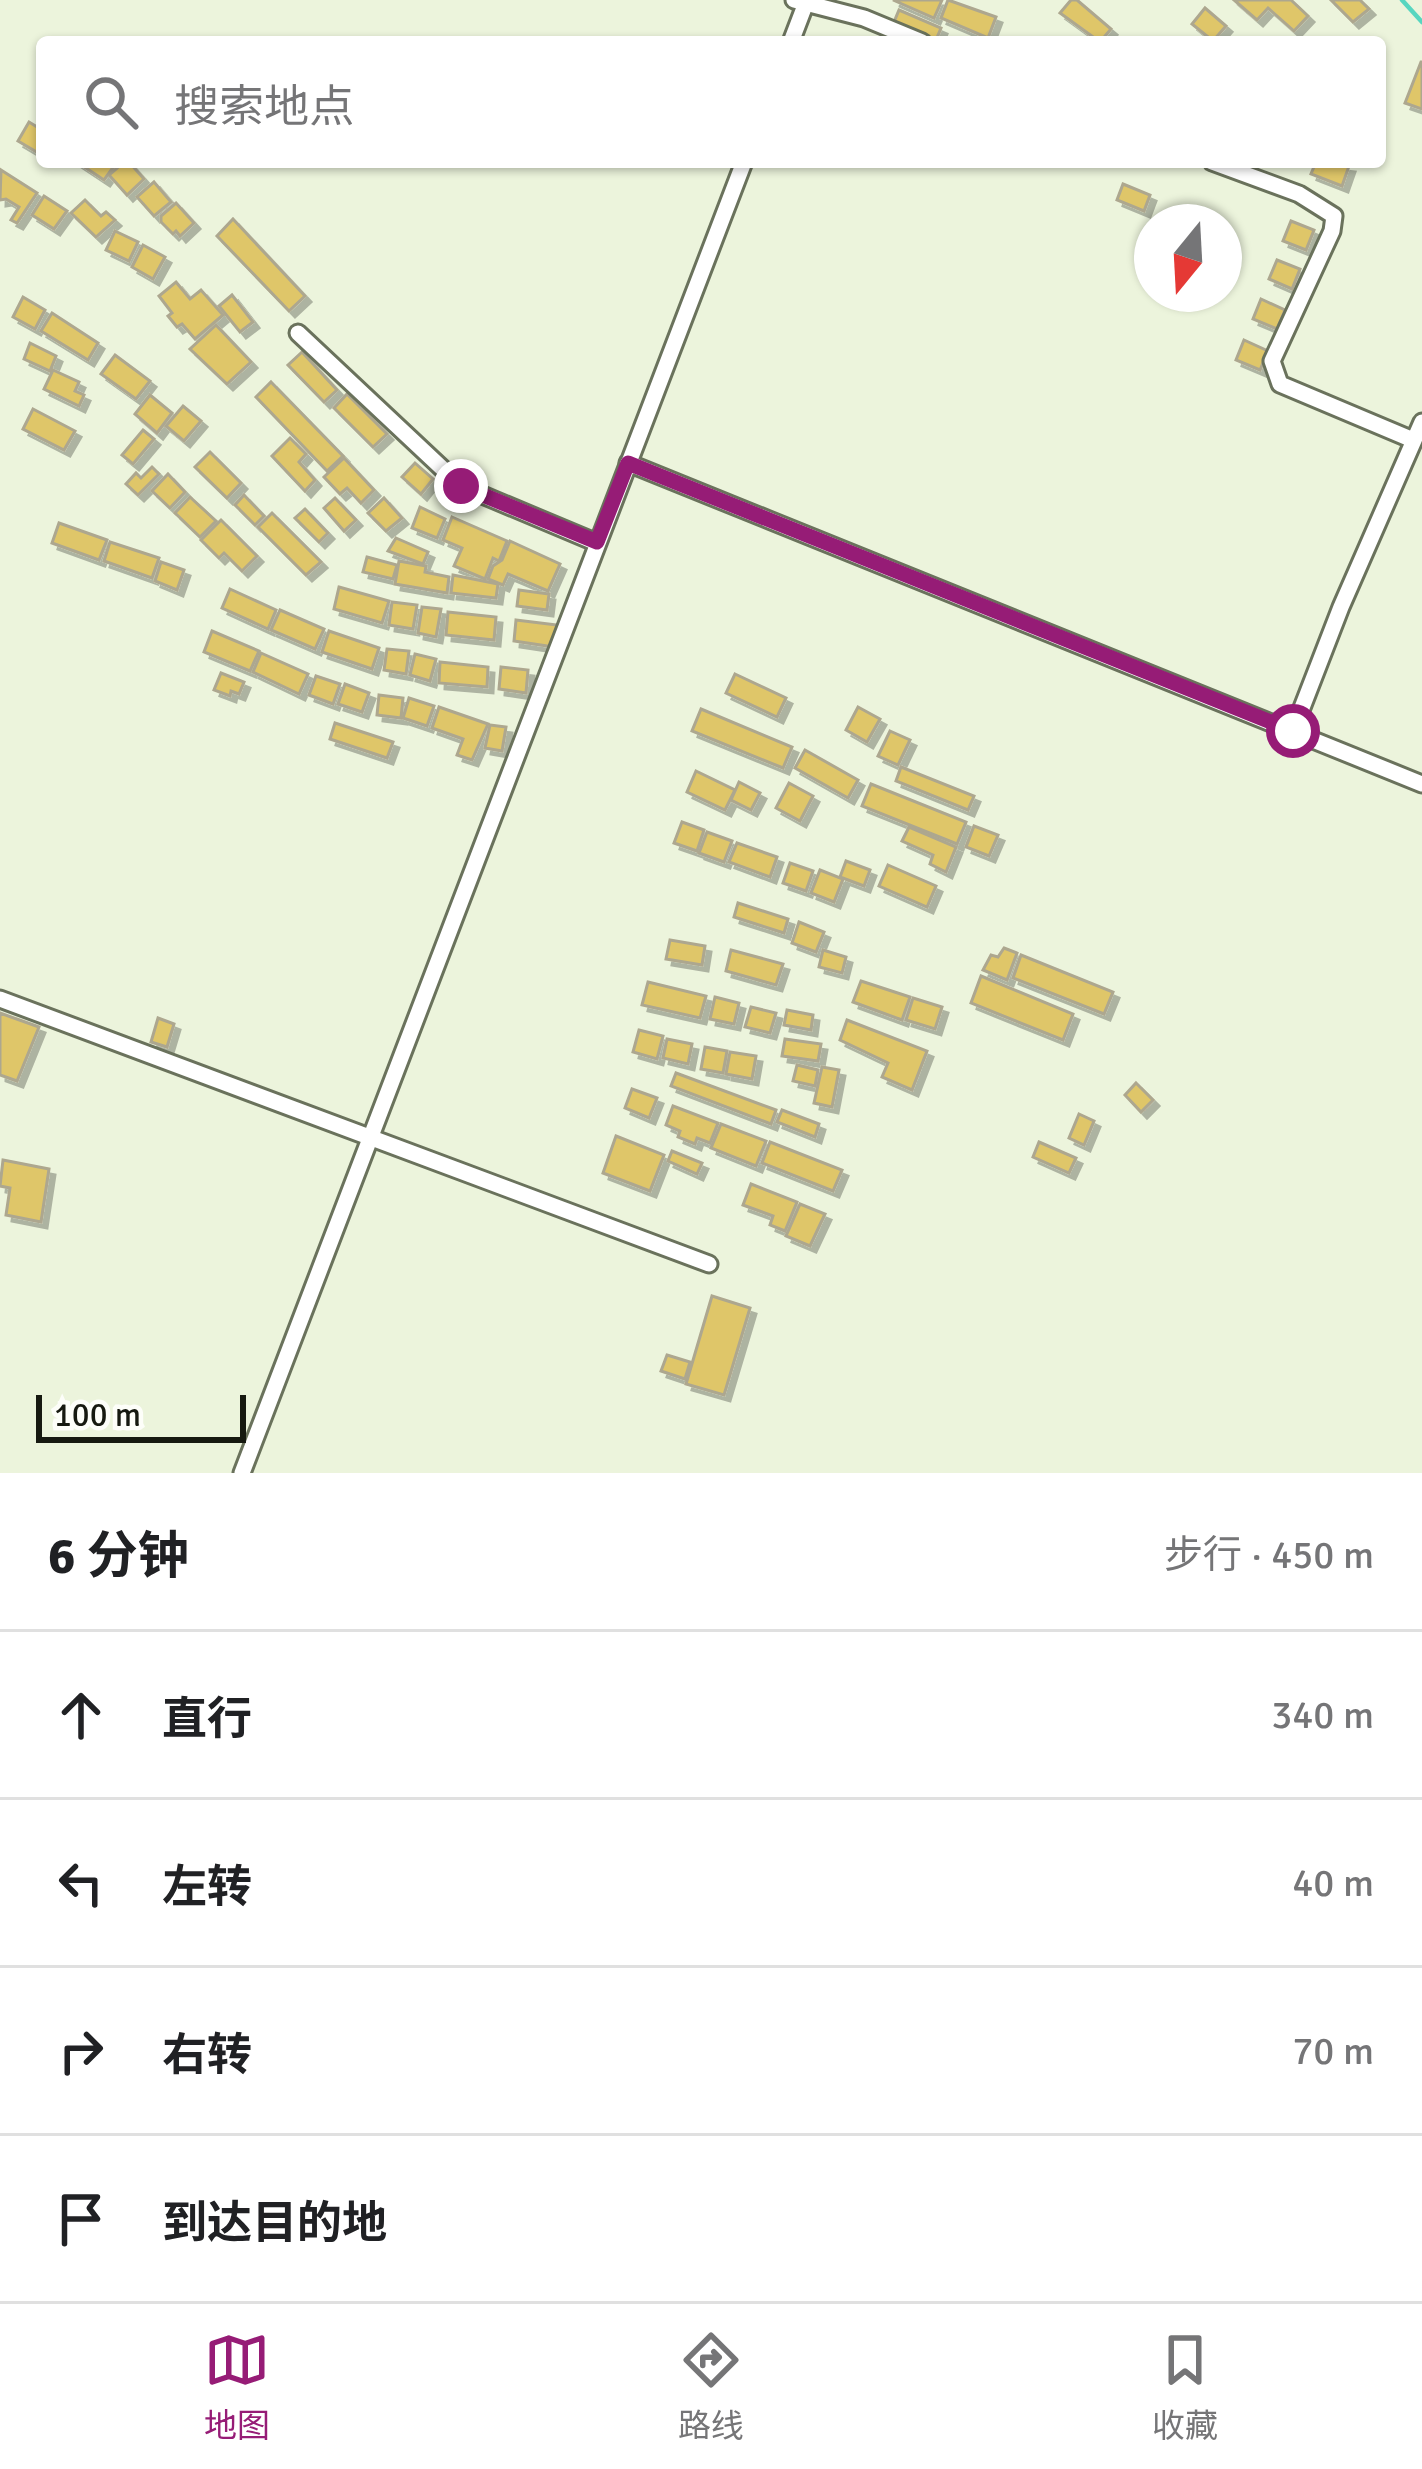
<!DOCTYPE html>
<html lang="zh">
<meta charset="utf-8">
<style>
body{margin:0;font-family:Signika,"Noto Sans SC",sans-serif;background:#f2f2f2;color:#202124}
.compass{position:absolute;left:1134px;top:204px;width:108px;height:108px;border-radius:50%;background:#fff;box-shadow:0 3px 9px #0004;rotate:198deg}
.scale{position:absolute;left:36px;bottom:30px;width:210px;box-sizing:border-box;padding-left:12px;border:6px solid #161910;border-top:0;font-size:33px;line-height:42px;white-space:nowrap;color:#161910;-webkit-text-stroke:9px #fdfef9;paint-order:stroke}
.stop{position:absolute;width:36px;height:36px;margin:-27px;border:9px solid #961c76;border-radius:50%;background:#fff}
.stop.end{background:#961c76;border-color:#fff;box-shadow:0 3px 12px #0008}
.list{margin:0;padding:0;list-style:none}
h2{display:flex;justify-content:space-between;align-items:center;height:156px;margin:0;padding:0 48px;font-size:51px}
h2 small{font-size:39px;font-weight:400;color:#757577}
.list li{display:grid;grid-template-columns:78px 1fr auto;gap:36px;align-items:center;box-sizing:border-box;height:168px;padding:0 48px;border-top:3px solid #e0e0e0}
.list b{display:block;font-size:45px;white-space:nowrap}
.list em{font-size:39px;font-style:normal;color:#757577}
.icon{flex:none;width:66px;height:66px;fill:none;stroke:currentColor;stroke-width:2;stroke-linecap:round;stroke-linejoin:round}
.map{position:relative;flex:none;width:1422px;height:1473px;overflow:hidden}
.search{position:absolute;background:#fff;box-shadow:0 3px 9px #0004;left:36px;right:36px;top:36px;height:132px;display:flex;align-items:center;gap:30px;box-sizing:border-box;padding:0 42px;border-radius:12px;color:#757577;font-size:45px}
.sheet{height:828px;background:#fff}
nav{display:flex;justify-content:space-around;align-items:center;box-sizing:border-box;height:168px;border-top:3px solid #e0e0e0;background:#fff;font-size:33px;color:#757577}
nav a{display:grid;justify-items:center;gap:6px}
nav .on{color:#961c76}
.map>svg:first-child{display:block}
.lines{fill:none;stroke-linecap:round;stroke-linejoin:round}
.stream{stroke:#57d6c0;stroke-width:4.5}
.building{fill:#dfc669;stroke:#ada78f;stroke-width:3;filter:url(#shadow)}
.minor-casing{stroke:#6a725c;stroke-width:21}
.minor{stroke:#fff;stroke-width:15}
.route{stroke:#961c76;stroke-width:15}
</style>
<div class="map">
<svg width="1422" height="1473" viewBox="0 0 1422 1473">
<defs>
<filter id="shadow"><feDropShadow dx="6" dy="6" stdDeviation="0" flood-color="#0004"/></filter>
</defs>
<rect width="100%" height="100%" fill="#ecf4dc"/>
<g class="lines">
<path class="stream" d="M1402,0L1422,22"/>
</g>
<g class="building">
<path d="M893,0H942L934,18Z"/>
<path d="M948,0L996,17L988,38L941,18Z"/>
<path d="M1071,0H1077L1111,29L1100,42L1060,13Z"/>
<path d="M1234,0H1291L1308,16L1294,31L1268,8L1257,20Z"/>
<path d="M1331,0H1360L1369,9L1353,22Z"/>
<path d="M1205,8L1226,26L1213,41L1192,24Z"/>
<path d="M899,10L941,28L936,40L894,22Z"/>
<path d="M1421,62H1422V109L1405,103Z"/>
<path d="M29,122L42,130L40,154L18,141Z"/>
<path d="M77,162H117L104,180Z"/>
<path d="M124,162H129L144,179L127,195L109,175Z"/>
<path d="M1316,162L1349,166L1342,186L1311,174Z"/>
<path d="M1,170L37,193L17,223L11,220L19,207L6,199L0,200Z"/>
<path d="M154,182L171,202L154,216L137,197Z"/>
<path d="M1123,184L1150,195L1144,211L1117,200Z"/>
<path d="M44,196L67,211L54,229L32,215Z"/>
<path d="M85,200L101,216L106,212L115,220L96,237L71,213Z"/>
<path d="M176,203L194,223L180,236L176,231L173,234L161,222V216Z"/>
<path d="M233,219L305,296L289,311L217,236Z"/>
<path d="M1291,221L1314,230L1306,250L1283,241Z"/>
<path d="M115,231L138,242L129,261L106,250Z"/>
<path d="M143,245L165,257L153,279L132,267Z"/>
<path d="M1277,260L1300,269L1292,289L1269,279Z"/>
<path d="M176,282L190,299L201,290L223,315L195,339L182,324L177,327L168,316L172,313L159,296Z"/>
<path d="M232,295L253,322L240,332L219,306Z"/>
<path d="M23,297L45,310L35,329L13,317Z"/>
<path d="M1261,299L1285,310L1277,329L1253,319Z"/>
<path d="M52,313L98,343L88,360L41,331Z"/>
<path d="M216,325L251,362L227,384L190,349Z"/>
<path d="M1244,340L1268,351L1260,370L1236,360Z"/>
<path d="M30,343L56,356L50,371L24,359Z"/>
<path d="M302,352L337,390L324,402L288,365Z"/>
<path d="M115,355L150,381L136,399L101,374Z"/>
<path d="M53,370L79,382L75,391L84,395L79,406L44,389Z"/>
<path d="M271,382L343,456L327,471L256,397Z"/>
<path d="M347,394L387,434L373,447L334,408Z"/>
<path d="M150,395L172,413L157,433L135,414Z"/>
<path d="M183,406L201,421L184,441L166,426Z"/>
<path d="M33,409L75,431L64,450L23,429Z"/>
<path d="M143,430L154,439L133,464L122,455Z"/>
<path d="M290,438L306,454L299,462L315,480L305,491L272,456Z"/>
<path d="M210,452L241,483L227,498L195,467Z"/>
<path d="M344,458L374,490L361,503L347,488L340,494L324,477Z"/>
<path d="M415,463L433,479L421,494L402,477Z"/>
<path d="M152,467L159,474L138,495L126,484L136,473L141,478Z"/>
<path d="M168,474L185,492L170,508L152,491Z"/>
<path d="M244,495L264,516L255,525L235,505Z"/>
<path d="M190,497L216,521L200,537L175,513Z"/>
<path d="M335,498L356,520L344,531L324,508Z"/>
<path d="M384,498L402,518L386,531L368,513Z"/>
<path d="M420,507L445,519L437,538L412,528Z"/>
<path d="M305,509L328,533L319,542L295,518Z"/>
<path d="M272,513L321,562L306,575L258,527Z"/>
<path d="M452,517L507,541L499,561L493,558L485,579L454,566L462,548L443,540Z"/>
<path d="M221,520L257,556L242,571L224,553L219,558L201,540Z"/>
<path d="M59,523L107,540L99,560L52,543Z"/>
<path d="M396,538L428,552L423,564L388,551Z"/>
<path d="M510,541L560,564L548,591L508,574L503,585L488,579L493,566L502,560Z"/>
<path d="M110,542L159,558L152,578L104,561Z"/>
<path d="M367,557L397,565L393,579L363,572Z"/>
<path d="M399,561L426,566L425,572L449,577L447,593L395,584Z"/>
<path d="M161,562L184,570L177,590L155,581Z"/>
<path d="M453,575L498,584L496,598L451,593Z"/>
<path d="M339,587L389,601L382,623L334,609Z"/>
<path d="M230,589L276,610L268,629L222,608Z"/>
<path d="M519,590L549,594L547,610L517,606Z"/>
<path d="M392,602L417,605L413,629L389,625Z"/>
<path d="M422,607L441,609L436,637L418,633Z"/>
<path d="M280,610L324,629L315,649L271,630Z"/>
<path d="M448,612L496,617L494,640L446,635Z"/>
<path d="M516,620L557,625L554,647L514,641Z"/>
<path d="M212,631L259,651L250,671L204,652Z"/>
<path d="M329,631L379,648L372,669L322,652Z"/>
<path d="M387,649L409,651L406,674L384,670Z"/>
<path d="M261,653L308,674L299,694L253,672Z"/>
<path d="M415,654L436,659L430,681L410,675Z"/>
<path d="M440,662L488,667L487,687L439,683Z"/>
<path d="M501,667L528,670L526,693L499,689Z"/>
<path d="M221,673L244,682L239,694L231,691L230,696L214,690Z"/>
<path d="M735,674L786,698L777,717L726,693Z"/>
<path d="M316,676L340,684L333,704L309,695Z"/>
<path d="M345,684L369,693L362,712L338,704Z"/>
<path d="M379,695L403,698L401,718L377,715Z"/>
<path d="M409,698L434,706L427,726L403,718Z"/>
<path d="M439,707L488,724L472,760L457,755L463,739L432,728Z"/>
<path d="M858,707L880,719L867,742L846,730Z"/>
<path d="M701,709L792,747L783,768L692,731Z"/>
<path d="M335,723L393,742L387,758L330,739Z"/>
<path d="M490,725L506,727L502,751L485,748Z"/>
<path d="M890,731L910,740L898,765L878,756Z"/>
<path d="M805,750L858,780L848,798L795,768Z"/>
<path d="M901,767L974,796L968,810L896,781Z"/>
<path d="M696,771L735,790L725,810L687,792Z"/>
<path d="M739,782L760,793L751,810L731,800Z"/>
<path d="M789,783L813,796L800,821L776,808Z"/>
<path d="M871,784L966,822L957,844L862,806Z"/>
<path d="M682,822L704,830L697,851L674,843Z"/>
<path d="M974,826L998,835L989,856L966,847Z"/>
<path d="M909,827L956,847L946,872L930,864L933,855L902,841Z"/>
<path d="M707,832L732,841L724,862L699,853Z"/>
<path d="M737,843L777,857L770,877L729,862Z"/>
<path d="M846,861L870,870L864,886L840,877Z"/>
<path d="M790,863L813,871L806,891L783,883Z"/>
<path d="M888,865L936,886L927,907L879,886Z"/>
<path d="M820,870L843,879L834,902L811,893Z"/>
<path d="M738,903L788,919L784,933L734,917Z"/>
<path d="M799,922L824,932L816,952L792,943Z"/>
<path d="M670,940L705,946L702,965L666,959Z"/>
<path d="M1004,948L1017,953L1007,980L983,970L991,955L998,957Z"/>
<path d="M731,950L783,964L776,985L726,971Z"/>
<path d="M823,950L846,957L842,973L819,967Z"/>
<path d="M1021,955L1113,992L1104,1014L1013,978Z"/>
<path d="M981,976L1073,1014L1063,1040L971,1003Z"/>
<path d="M861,981L910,997L902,1020L853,1002Z"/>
<path d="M648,982L706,996L700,1018L642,1005Z"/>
<path d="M715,997L739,1003L734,1024L710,1019Z"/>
<path d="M913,998L942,1007L935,1029L906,1020Z"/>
<path d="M751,1007L776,1013L770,1033L745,1027Z"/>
<path d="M787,1010L813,1015L811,1030L784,1025Z"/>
<path d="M0,1013L39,1027L17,1081L0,1075Z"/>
<path d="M158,1018L174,1024L167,1047L151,1042Z"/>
<path d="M847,1020L927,1051L912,1090L882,1077L888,1063L840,1040Z"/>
<path d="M639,1030L663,1036L657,1059L633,1052Z"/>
<path d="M667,1039L692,1044L688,1064L663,1058Z"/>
<path d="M785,1039L821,1044L818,1061L782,1056Z"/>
<path d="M705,1047L727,1051L723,1073L701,1069Z"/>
<path d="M730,1052L756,1056L752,1079L726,1074Z"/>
<path d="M797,1065L818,1070L815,1086L793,1081Z"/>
<path d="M822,1067L839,1070L832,1107L814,1103Z"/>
<path d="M676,1073L776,1110L771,1124L671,1086Z"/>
<path d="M1136,1083L1153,1100L1141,1112L1125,1095Z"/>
<path d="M632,1089L657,1098L649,1118L625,1108Z"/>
<path d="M673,1106L718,1123L710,1143L697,1138L695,1144L678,1137L680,1131L666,1125Z"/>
<path d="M782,1110L819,1124L815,1137L777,1122Z"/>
<path d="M1079,1114L1094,1121L1084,1145L1069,1138Z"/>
<path d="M721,1124L766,1141L756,1166L711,1148Z"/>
<path d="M616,1136L664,1155L650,1191L603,1173Z"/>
<path d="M770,1142L842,1170L833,1191L762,1163Z"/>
<path d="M1039,1142L1076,1158L1069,1173L1033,1157Z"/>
<path d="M672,1151L702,1163L697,1174L668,1161Z"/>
<path d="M3,1160L49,1169L41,1222L6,1215L10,1188L0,1186Z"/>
<path d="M751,1184L797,1202L785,1231L770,1225L773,1216L743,1205Z"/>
<path d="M800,1204L825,1214L810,1246L786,1236Z"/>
<path d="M712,1296L750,1308L724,1395L686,1384Z"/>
<path d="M667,1355L690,1362L685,1379L661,1371Z"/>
</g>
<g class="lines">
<defs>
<g id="minor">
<path d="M794,0L864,18L922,42"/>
<path d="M791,42L807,0"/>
<path d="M1212,162L1299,194L1334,216L1332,231L1272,361L1280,384L1413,440"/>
<path d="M298,333L461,486L597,543"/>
<path d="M628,463L1422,784"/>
<path d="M1293,731L1341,607L1422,422"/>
<path d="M0,999L709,1264"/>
<path d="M242,1473L744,162"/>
</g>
</defs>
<use href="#minor" class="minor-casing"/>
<use href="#minor" class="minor"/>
</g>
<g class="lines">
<path class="route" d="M461,486L597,542L628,463L1293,731"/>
</g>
</svg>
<svg class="compass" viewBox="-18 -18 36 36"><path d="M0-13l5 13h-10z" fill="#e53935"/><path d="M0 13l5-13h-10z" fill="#757577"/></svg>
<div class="scale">100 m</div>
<div class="stop" style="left:1293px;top:731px"></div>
<div class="stop end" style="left:461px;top:486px"></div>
<div class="search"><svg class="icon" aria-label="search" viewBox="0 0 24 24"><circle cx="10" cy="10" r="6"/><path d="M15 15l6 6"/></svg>搜索地点</div>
</div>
<section class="sheet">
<h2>6 分钟<small>步行 · 450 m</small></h2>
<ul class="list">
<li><svg class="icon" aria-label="ahead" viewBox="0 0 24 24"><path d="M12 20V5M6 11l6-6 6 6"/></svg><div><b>直行</b></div><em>340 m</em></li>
<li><svg class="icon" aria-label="left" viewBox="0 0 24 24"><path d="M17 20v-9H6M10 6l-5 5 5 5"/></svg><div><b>左转</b></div><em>40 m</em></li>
<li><svg class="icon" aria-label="right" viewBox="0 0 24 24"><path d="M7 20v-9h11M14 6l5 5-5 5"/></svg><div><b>右转</b></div><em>70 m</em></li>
<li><svg class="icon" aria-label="arrive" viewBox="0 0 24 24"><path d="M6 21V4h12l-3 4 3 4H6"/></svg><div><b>到达目的地</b></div></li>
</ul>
</section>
<nav>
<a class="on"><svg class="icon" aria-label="map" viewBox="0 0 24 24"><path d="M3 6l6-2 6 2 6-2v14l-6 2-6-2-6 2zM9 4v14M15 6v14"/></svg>地图</a>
<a><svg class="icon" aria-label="directions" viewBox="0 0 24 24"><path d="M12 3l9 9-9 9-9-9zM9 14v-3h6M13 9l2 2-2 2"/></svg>路线</a>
<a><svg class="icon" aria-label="saved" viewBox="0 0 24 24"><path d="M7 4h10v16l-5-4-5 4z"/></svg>收藏</a>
</nav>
